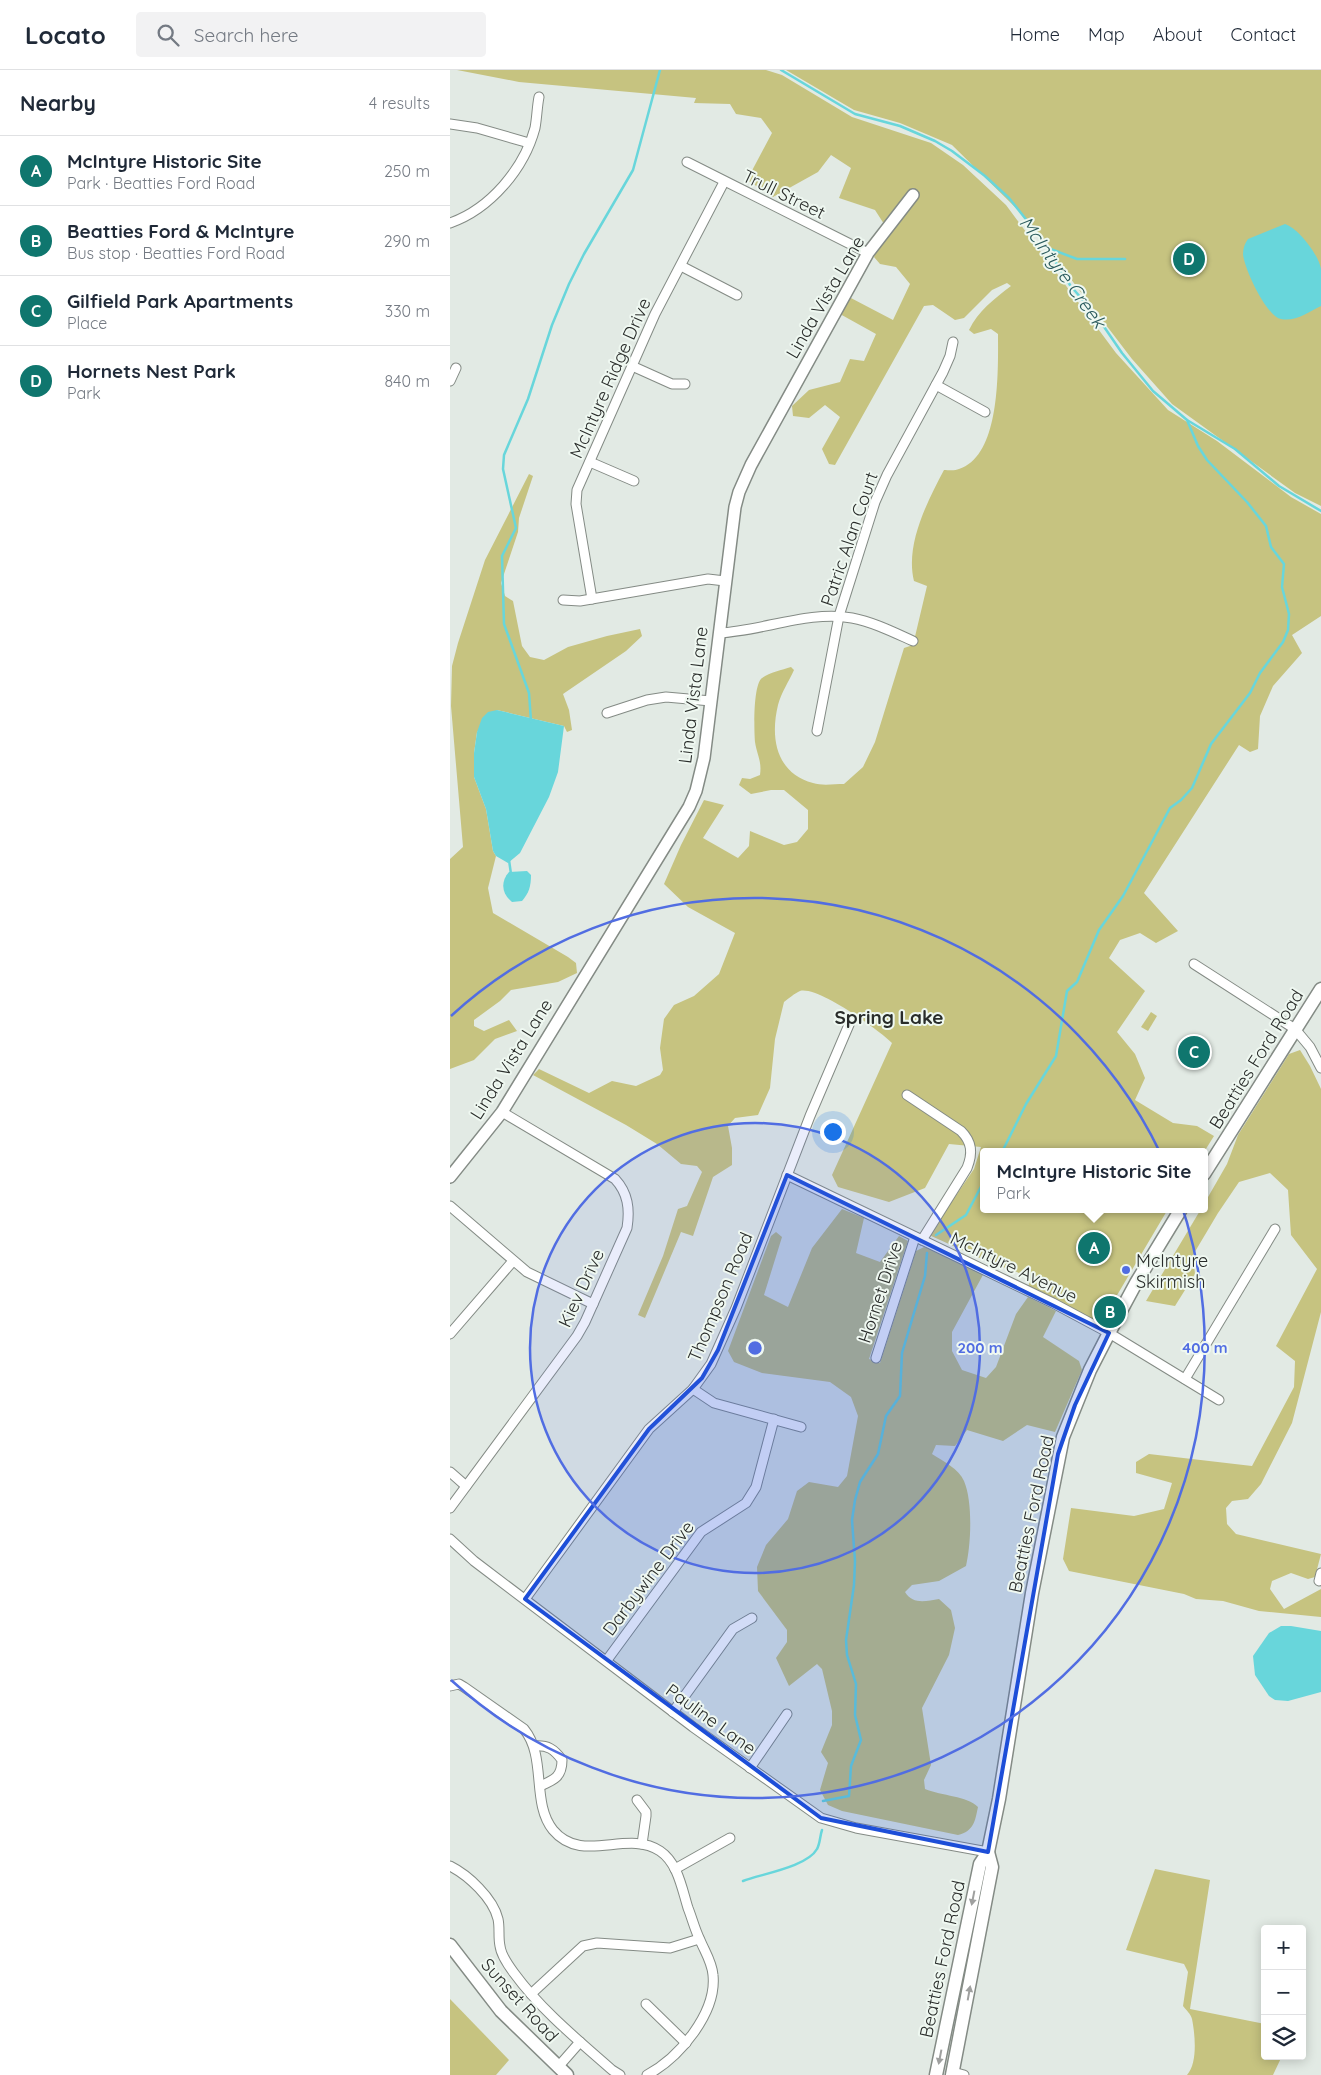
<!DOCTYPE html>
<meta charset="utf-8">
<style>
body{margin:0;font-family:Quicksand,sans-serif;background:#f2f2f3;color:#1f2937}
.controls{position:absolute;right:15px;bottom:15px;display:grid;overflow:hidden;border-radius:5px;box-shadow:0 2px 12px #0003}
.controls button{width:45px;height:45px;display:grid;place-items:center;padding:0;border:0;border-bottom:1px solid #e0e1e3;background:#fff;color:#1f2937;font:25px sans-serif}
.you{position:absolute;left:382px;top:1061px;width:18px;height:18px;margin:-12px;border:4px solid #fff;border-radius:50%;background:#1a73e8;box-shadow:0 0 0 8px #1a73e833}
.badge{display:grid;place-items:center;width:32px;height:32px;border-radius:50%;background:#0f766e;color:#fff;font-size:16px;font-weight:700}
.pin{position:absolute;translate:-50% -50%;border:2px solid #fff;box-shadow:0 1px 5px #0006}
.popup{position:absolute;left:530px;top:1078px;width:228px;height:65px;box-sizing:border-box;display:grid;place-content:center;border-radius:5px;background:#fff;filter:drop-shadow(0 1px 4px #0005);font-size:16px;white-space:nowrap;color:#747a83}
.popup b{font-size:19px;color:#1f2937}
.popup::after{content:'';position:absolute;left:50%;top:100%;margin-left:-10px;border:10px solid transparent;border-top-color:#fff}
.list{margin:0;padding:0;list-style:none}
h2{display:flex;justify-content:space-between;align-items:center;height:65px;margin:0;padding:0 20px;font-size:21px}
h2 small{font-size:16px;font-weight:400;color:#747a83}
.list li{display:grid;grid-template-columns:32px 1fr auto;gap:15px;align-items:center;box-sizing:border-box;height:70px;padding:0 20px;border-top:1px solid #e0e1e3}
.list b{display:block;font-size:19px;white-space:nowrap}
.list p{margin:0;font-size:16px;white-space:nowrap;color:#747a83}
.list em{font-size:16px;font-style:normal;color:#747a83}
.icon{flex:none;width:28px;height:28px;fill:none;stroke:currentColor;stroke-width:2;stroke-linecap:round;stroke-linejoin:round}
.map{position:relative;flex:none;width:871px;height:2005px;overflow:hidden}
header{display:flex;align-items:center;gap:30px;box-sizing:border-box;height:70px;padding:0 25px;background:#fff;border-bottom:1px solid #e0e1e3}
header strong{font-size:24px}
nav{display:flex;gap:28px;margin-inline-start:auto;font-size:18px}
.search{width:350px;height:45px;background:#f2f2f3;display:flex;align-items:center;gap:12px;box-sizing:border-box;padding:0 18px;border-radius:5px;color:#747a83;font-size:19px}
main{display:flex}
aside{flex:1;background:#fff}
.map>svg:first-child{display:block}
.green{fill:#c6c380}
.water{fill:#68d6db}
.lines{fill:none;stroke-linecap:round;stroke-linejoin:round}
.stream{stroke:#68d6db;stroke-width:2.5}
.minor-casing{stroke:#848b85;stroke-width:11}
.tertiary-casing{stroke:#848b85;stroke-width:14}
.secondary-casing{stroke:#848b85;stroke-width:15}
.minor{stroke:#fff;stroke-width:9}
.tertiary{stroke:#fff;stroke-width:11}
.secondary{stroke:#fff;stroke-width:12}
.oneway{fill:#9fa09f}
.marked{fill:#1d4ed8;fill-opacity:0.2;stroke:#1d4ed8;stroke-width:4;stroke-linejoin:round}
.ring{fill:none;stroke:#516de2;stroke-width:2.5}
.poi-dot{fill:#516de2;stroke:#eff8f1;stroke-width:2}
.labels{text-anchor:middle;dominant-baseline:central;stroke-width:4;stroke-linejoin:round;paint-order:stroke}
.street-label{font-size:18px;fill:#292c2a;stroke:#eff8f1}
.poi-label{font-size:18px;fill:#292c2a;stroke:#eff8f1;text-anchor:start}
.water-label{font-size:19px;font-style:italic;fill:#2b5b5d;stroke:#eff8f1}
.neighbourhood-label{font-size:19px;font-weight:bold;fill:#292c2a;stroke:#eff8f1}
.centre{fill:#516de2;stroke:#eff8f1;stroke-width:2.5}
.ring-label{font-size:15px;text-anchor:middle;font-weight:bold;fill:#516de2;stroke:#eff8f1;stroke-width:4;stroke-linejoin:round;paint-order:stroke}
</style>
<header>
<strong>Locato</strong>
<div class="search"><svg class="icon" aria-label="search" viewBox="0 0 24 24"><circle cx="10" cy="10" r="6"/><path d="M15 15l6 6"/></svg>Search here</div>
<nav><a>Home</a><a>Map</a><a>About</a><a>Contact</a></nav>
</header>
<main>
<aside>
<h2>Nearby<small>4 results</small></h2>
<ul class="list">
<li><span class="badge">A</span><div><b>McIntyre Historic Site</b><p>Park · Beatties Ford Road</p></div><em>250 m</em></li>
<li><span class="badge">B</span><div><b>Beatties Ford &amp; McIntyre</b><p>Bus stop · Beatties Ford Road</p></div><em>290 m</em></li>
<li><span class="badge">C</span><div><b>Gilfield Park Apartments</b><p>Place</p></div><em>330 m</em></li>
<li><span class="badge">D</span><div><b>Hornets Nest Park</b><p>Park</p></div><em>840 m</em></li>
</ul>
</aside>
<div class="map">
<svg width="871" height="2005" viewBox="0 0 871 2005">
<rect width="100%" height="100%" fill="#e2eae4"/>
<g class="green">
<path d="M7,0H316L332,5L402,47L481,73L513,95L556,135L666,283L718,340L767,371L841,427L871,444V546L842,565L852,583L823,616L810,646L808,679L800,682L789,675L694,823L728,861L706,873L690,863L670,870L659,888L695,921L667,962L685,984L695,1008L685,1030L723,1053L747,1056L764,1066L754,1082H534V1139H718L650,1254L578,1216L581,1210L567,1202L541,1193L479,1165L524,1099L531,1077L499,1074L475,1118L439,1132L388,1117L382,1105L442,973C429,960 368,916 350,921C345,923 338,929 334,932L325,969L320,1018L308,1045L285,1048L278,1056L282,1078V1095L263,1107L243,1166L231,1162L195,1248L188,1245L213,1186L228,1139L237,1136L252,1102L247,1096L231,1094L207,1074L176,1055L83,1005L89,999L139,1023L162,1011L186,1016L210,1005L213,1000L210,978L214,949L224,935L244,926L269,904L285,863L238,837L214,814L231,775L254,730L274,735L253,768L288,788L299,776L300,761L334,775L347,772L358,759V740L334,720H321L301,724L289,715L292,708L300,709L310,705C312,691 307,685 305,672C304,659 303,615 312,608C320,602 332,600 341,597L344,600C339,611 331,623 328,635C320,668 326,703 363,713C372,716 384,714 394,714L413,697L425,672L454,578L463,575L477,516L464,511C455,475 477,432 494,400C498,400 505,401 509,399C551,386 548,299 548,264L541,259L524,264L519,260C528,241 544,229 561,216L557,213L542,220L514,248L505,250L483,235L474,236L385,395L379,394L372,379L390,347L375,335L359,348L343,346L342,336L359,320L390,312L400,289L414,291L426,264L390,244L399,227L443,250L460,214L446,197L430,194L424,187L434,154L425,140L389,128L401,98L381,85L368,102L323,127L297,110L322,63L311,48L286,44L280,34L244,33L246,28L69,12Z"/>
<path d="M336,0H871V436L845,423L722,334L682,289L568,140L502,75L450,53L404,40Z"/>
<path d="M79,404L83,406L69,448L68,462L51,513L55,526L63,531L72,576L80,587L94,590L118,577L157,566L190,559L192,566L176,581L113,624L119,640L122,660L117,662L114,656L47,640L27,662L24,683V707L36,739L43,781L46,786L38,818L43,843L118,887L126,893L127,903L108,912L61,920L50,931L24,950V956L34,961L59,950L67,961L45,969L24,990L0,999V789L13,777L1,636L2,596L8,573L35,490Z"/>
<path d="M701,942L707,946L698,961L691,957Z"/>
<path d="M850,980L860,996L871,1019V1242L842,1353L811,1414L798,1429L782,1431L776,1438L777,1454L786,1464L871,1484L865,1507L858,1509L841,1503L822,1511L820,1519L834,1539L871,1519V1547L809,1541L773,1531L746,1529L734,1524L619,1501L613,1489L621,1438L684,1446L714,1439L722,1413L686,1403V1392L699,1384L802,1396L844,1317L845,1291L826,1276L867,1199L841,1165L838,1120L820,1103L789,1112L768,1143L743,1185L745,1204L725,1236L696,1231L751,1139H754V1134L777,1094L788,1065L839,984Z"/>
<path d="M392,1139L414,1148L406,1183L430,1192L449,1166L458,1171L419,1289L430,1293L466,1181L474,1177L496,1184L534,1203L502,1262V1281L512,1300L536,1308L546,1297L566,1244L578,1227L606,1241L593,1267L629,1291L632,1300L605,1362L577,1355L553,1371L517,1360L505,1376L486,1375L482,1384C493,1391 509,1399 514,1411C523,1432 521,1475 516,1496L489,1511L462,1515L455,1522C463,1535 476,1531 489,1529L501,1540L505,1558L499,1585L472,1638L481,1695L474,1710L475,1719C492,1726 517,1726 528,1737C525,1751 524,1761 508,1765L392,1741L378,1735L370,1720L378,1693L371,1682L382,1655V1641L372,1599L367,1594L339,1616L326,1588L337,1572V1560L308,1521L307,1497L316,1475L338,1449L347,1421L359,1412L388,1417L397,1406L408,1346L401,1327L380,1312L312,1303L284,1292L278,1281L321,1166L326,1162L332,1167L314,1225L338,1237L362,1178Z"/>
<path d="M705,1799L760,1810L740,1939L815,1954V1986H832L823,2005H737C748,1993 745,1964 742,1949C741,1944 736,1940 733,1936L738,1902L734,1894L676,1880Z"/>
<path d="M0,1929L59,1990L46,2005H0Z"/>
</g>
<g class="water">
<path d="M835,154C848,158 869,185 871,199C871,211 871,224 871,236C859,242 845,252 831,249C816,246 794,198 793,184C793,178 795,173 798,169Z"/>
<path d="M47,640L114,656L108,702L99,727L70,783L58,793L46,786L43,781L36,739L24,707V683L27,662L32,648L38,642Z"/>
<path d="M77,801L81,805C81,816 79,823 72,831L62,832C52,824 50,812 59,802Z"/>
<path d="M831,1556H841L871,1561V1622L838,1631L825,1630L819,1626L805,1605L803,1586L819,1563Z"/>
</g>
<g class="lines">
<g class="stream">
<path d="M331,0L405,44L450,56L485,71L502,81L535,106L559,128L590,167L620,215L648,248L672,283L703,321L737,350L785,379L829,416L871,441"/>
<path d="M598,178L627,189H675"/>
<path d="M81,651L79,623L54,554L52,486L66,458L53,399L54,385L78,329L102,255L119,214L134,184L183,100L210,0"/>
<path d="M59,790L61,804"/>
<path d="M552,1082L576,1034L606,986L617,921L627,912L649,860L673,826L720,738L731,730L742,718L761,674L800,623L810,603L833,572L838,560L839,544L832,517L834,494L821,477L816,456L797,432L757,390L748,376L737,350"/>
<path d="M486,1165L516,1145L534,1111"/>
<path d="M373,1731L399,1726L401,1696L411,1670L405,1645L406,1614L397,1585L396,1570L404,1515L405,1491L402,1450L405,1430L410,1412L428,1384L436,1346L450,1326L452,1283L475,1206L477,1183"/>
<path d="M293,1811C311,1804 357,1797 367,1779C370,1774 370,1766 372,1760"/>
</g>
<defs>
<g id="minor">
<path d="M0,54L27,58L79,73"/>
<path d="M237,92L418,183"/>
<path d="M0,153C40,139 74,99 85,58C87,47 87,37 89,27"/>
<path d="M231,196L287,225"/>
<path d="M182,296L222,314H235"/>
<path d="M0,311L6,298"/>
<path d="M486,315L535,342"/>
<path d="M140,392L184,411"/>
<path d="M142,529L126,434L127,420L205,244L274,112"/>
<path d="M113,530L130,531L258,509L275,511"/>
<path d="M269,563C312,561 360,540 402,548C423,552 443,562 463,571"/>
<path d="M157,643L197,630L216,627L261,631"/>
<path d="M367,661L389,546L425,432L437,405L493,302L500,286L503,272"/>
<path d="M744,894L845,959L860,977L871,998"/>
<path d="M457,1025L511,1061C522,1072 523,1083 517,1098L472,1170"/>
<path d="M337,1105L603,1233L659,1263L769,1330"/>
<path d="M0,1136L77,1202L143,1234"/>
<path d="M0,1264L63,1191"/>
<path d="M426,1288L465,1167"/>
<path d="M735,1309L825,1159"/>
<path d="M243,1319L264,1333L351,1357"/>
<path d="M0,1402L16,1416"/>
<path d="M0,1438L127,1266L135,1252L177,1158C180,1139 178,1123 165,1109L52,1042"/>
<path d="M0,1469L24,1491L243,1657L371,1748L406,1758L538,1782"/>
<path d="M869,1511L871,1503"/>
<path d="M75,1529L199,1359L243,1319L261,1294L286,1238L360,1046L401,950"/>
<path d="M157,1590L251,1462L296,1433L306,1417L324,1349"/>
<path d="M0,1616L9,1614L14,1617L74,1659C97,1687 81,1733 103,1760C132,1795 177,1759 210,1781C228,1793 232,1819 238,1838C242,1848 245,1860 250,1870C255,1882 262,1892 263,1905C267,1943 229,1988 197,2005"/>
<path d="M223,1642L283,1559L302,1548"/>
<path d="M84,1676C98,1675 104,1679 112,1690C112,1707 104,1710 90,1716"/>
<path d="M300,1698L337,1644"/>
<path d="M187,1730L196,1742V1746L192,1774"/>
<path d="M0,1796C18,1805 43,1828 48,1849C50,1858 48,1867 50,1876C51,1885 58,1895 64,1903C91,1940 128,1970 162,2000L170,2005"/>
<path d="M225,1799L280,1768"/>
<path d="M81,1924L133,1876L147,1873L220,1878L249,1869"/>
<path d="M196,1934L236,1973"/>
<path d="M108,1997L130,1972"/>
<path d="M503,2002L514,2005"/>
</g>
<path id="tertiary" d="M0,1107L52,1042L239,737L246,721L254,688L285,437L289,422L301,395L418,183L463,125"/>
<g id="secondary">
<path d="M754,1104L871,919"/>
<path d="M0,1875L51,1941L117,2005"/>
<path d="M486,2005L530,1794L538,1782L549,1729L582,1523L613,1367L640,1300L659,1263L686,1213L731,1139"/>
<path d="M502,2005L542,1797L538,1782"/>
</g>
</defs>
<use href="#minor" class="minor-casing"/>
<use href="#tertiary" class="tertiary-casing"/>
<use href="#secondary" class="secondary-casing"/>
<use href="#minor" class="minor"/>
<use href="#tertiary" class="tertiary"/>
<use href="#secondary" class="secondary"/>
</g>
<defs><path id="oneway-solid" d="M-6-.8H1V-3.2L6.5 0L1 3.2V.8H-6Z" transform="scale(1.25)"/></defs>
<g class="oneway">
<use href="#oneway-solid" transform="translate(523 1828) rotate(101)"/>
<use href="#oneway-solid" transform="translate(519 1923) rotate(-80)"/>
<use href="#oneway-solid" transform="translate(490 1987) rotate(101)"/>
</g>
<path class="marked" d="M337,1105L659,1263L625,1335L608,1384L538,1782L371,1748L75,1529L199,1359L252,1308L268,1280Z"/>
<circle cx="305" cy="1278" r="225" fill="#516de2" fill-opacity=".12"/>
<g class="ring">
<circle cx="305" cy="1278" r="225"/>
<path d="M1 946A450 450 0 1 1 1 1610"/>
</g>
<circle class="poi-dot" cx="676" cy="1200" r="5"/>
<g class="labels">
<g class="street-label">
<text transform="translate(334 124) rotate(26)">Trull Street</text>
<text transform="translate(375 227) rotate(-60)">Linda Vista Lane</text>
<text transform="translate(160 308) rotate(-66)">McIntyre Ridge Drive</text>
<text transform="translate(399 469) rotate(-71)">Patric Alan Court</text>
<text transform="translate(243 625) rotate(-83)">Linda Vista Lane</text>
<text transform="translate(61 989) rotate(-58)">Linda Vista Lane</text>
<text transform="translate(806 989) rotate(-58)">Beatties Ford Road</text>
<text transform="translate(564 1197) rotate(26)">McIntyre Avenue</text>
<text transform="translate(131 1218) rotate(-65)">Kiev Drive</text>
<text transform="translate(430 1222) rotate(-72)">Hornet Drive</text>
<text transform="translate(270 1227) rotate(-67)">Thompson Road</text>
<text transform="translate(581 1444) rotate(-78)">Beatties Ford Road</text>
<text transform="translate(198 1508) rotate(-53)">Darbywine Drive</text>
<text transform="translate(261 1649) rotate(36)">Pauline Lane</text>
<text transform="translate(492 1889) rotate(-78)">Beatties Ford Road</text>
<text transform="translate(70 1930) rotate(48)">Sunset Road</text>
</g>
<g class="poi-label">
<text x="686" y="1190">McIntyre<tspan x="686" dy="21">Skirmish</tspan></text>
</g>
<g class="water-label">
<text transform="translate(613 202) rotate(54)">McIntyre Creek</text>
</g>
<g class="neighbourhood-label">
<text x="439" y="947">Spring Lake</text>
</g>
</g>
<circle cx="305" cy="1278" r="8" class="centre"/>
<g class="ring-label">
<text x="530" y="1283">200 m</text>
<text x="755" y="1283">400 m</text>
</g>
</svg>
<div class="controls">
<button>+</button>
<button>−</button>
<button><svg class="icon" aria-label="layers" viewBox="0 0 24 24"><path d="M12 4l9 5-9 5-9-5zM3 14l9 5 9-5"/></svg></button>
</div>
<div class="you"></div>
<div class="pin badge" style="left:644px;top:1178px">A</div>
<div class="popup"><b>McIntyre Historic Site</b>Park</div>
<div class="pin badge" style="left:660px;top:1242px">B</div>
<div class="pin badge" style="left:744px;top:982px">C</div>
<div class="pin badge" style="left:739px;top:189px">D</div>
</div>
</main>
